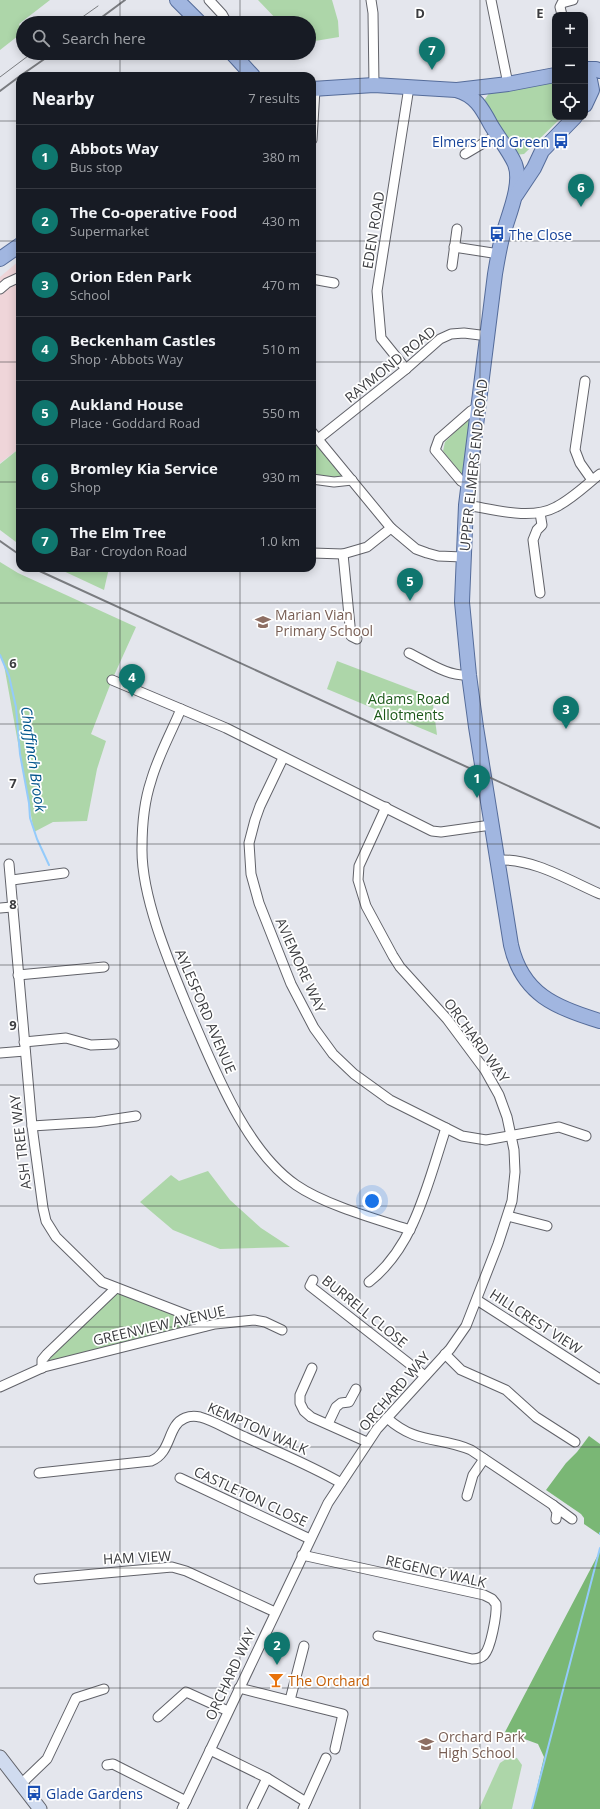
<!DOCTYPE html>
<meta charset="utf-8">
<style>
body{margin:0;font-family:"Open Sans",sans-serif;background:#20242c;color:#f1f3f6}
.controls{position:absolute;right:12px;top:12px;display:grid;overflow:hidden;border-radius:8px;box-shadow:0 2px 10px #0003}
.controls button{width:36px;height:36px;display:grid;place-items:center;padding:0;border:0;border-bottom:1px solid #363941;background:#171b24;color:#f1f3f6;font:20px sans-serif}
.you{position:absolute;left:372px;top:1201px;width:14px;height:14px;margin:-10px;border:3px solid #fff;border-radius:50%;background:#1a73e8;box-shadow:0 0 0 6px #1a73e833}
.badge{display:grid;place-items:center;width:26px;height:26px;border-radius:50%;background:#0f766e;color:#fff;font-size:13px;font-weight:700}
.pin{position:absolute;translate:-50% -33px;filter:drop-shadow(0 1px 2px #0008)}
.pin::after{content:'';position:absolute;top:21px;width:14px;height:12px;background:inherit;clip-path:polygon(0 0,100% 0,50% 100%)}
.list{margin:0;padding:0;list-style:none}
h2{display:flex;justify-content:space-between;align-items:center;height:52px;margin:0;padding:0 16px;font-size:17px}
h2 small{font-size:13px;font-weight:400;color:#9ea1a6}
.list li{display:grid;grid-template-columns:26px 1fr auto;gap:12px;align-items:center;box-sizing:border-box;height:64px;padding:0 16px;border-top:1px solid #363941}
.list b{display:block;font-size:15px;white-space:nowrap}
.list p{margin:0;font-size:13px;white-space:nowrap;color:#9ea1a6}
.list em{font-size:13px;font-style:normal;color:#9ea1a6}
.icon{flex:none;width:22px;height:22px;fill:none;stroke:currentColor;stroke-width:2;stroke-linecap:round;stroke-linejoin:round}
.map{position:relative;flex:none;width:600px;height:1809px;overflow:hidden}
.search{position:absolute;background:#171b24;box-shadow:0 2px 10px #0003;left:16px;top:16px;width:300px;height:44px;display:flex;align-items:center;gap:10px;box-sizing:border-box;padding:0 14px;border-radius:22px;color:#9ea1a6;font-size:15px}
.panel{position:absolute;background:#171b24;box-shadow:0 2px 10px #0003;left:16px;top:72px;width:300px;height:500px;border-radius:12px}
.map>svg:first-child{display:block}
.industrial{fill:#efd5d9}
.green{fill:#add6a9}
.forest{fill:#7ab775}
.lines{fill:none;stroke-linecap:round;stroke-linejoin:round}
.stream{stroke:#94cbfb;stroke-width:2}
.street-casing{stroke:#616269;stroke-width:11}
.secondary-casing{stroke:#616269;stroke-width:15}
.primary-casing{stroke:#556c9a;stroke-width:16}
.street{stroke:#fff;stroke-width:9}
.secondary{stroke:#d0dbef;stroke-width:13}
.primary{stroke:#a1b6e0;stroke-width:14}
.tram{stroke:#7a7c80;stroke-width:1}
.rail{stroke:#7a7c80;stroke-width:2}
.grid{fill:none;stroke:#3c3d40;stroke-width:1;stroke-opacity:0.55}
.labels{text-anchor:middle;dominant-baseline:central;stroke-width:3.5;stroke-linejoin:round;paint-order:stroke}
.transit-label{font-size:14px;fill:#164399;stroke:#fff;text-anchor:start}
.street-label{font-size:14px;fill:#3c3d40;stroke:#fff}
.education-label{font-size:14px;fill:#785e54;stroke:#fff;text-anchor:start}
.park-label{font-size:14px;fill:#1b5819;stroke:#fff}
.food-label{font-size:14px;fill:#c56008;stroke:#fff;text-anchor:start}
.water-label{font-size:15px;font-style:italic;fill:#00548b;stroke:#fff}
.grid-label{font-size:13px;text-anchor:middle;font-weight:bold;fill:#3c3d40;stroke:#fff;stroke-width:3.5;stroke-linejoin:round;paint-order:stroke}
</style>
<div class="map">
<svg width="600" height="1809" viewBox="0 0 600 1809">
<rect width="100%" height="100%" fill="#e4e6ed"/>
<path class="industrial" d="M20,260V448L0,463V277Z"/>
<g class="green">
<path d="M0,0H50L19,24L23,32L0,50Z"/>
<path d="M258,0H332L338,21L339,37L309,42V23H280Z"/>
<path d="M555,78V117H562L524,154L515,155L484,105L485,99L490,92Z"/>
<path d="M471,416L464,477L443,451L445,442Z"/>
<path d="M312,432L352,480L312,479Z"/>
<path d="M20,448V545L0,530V464Z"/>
<path d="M0,562L18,573L136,627L112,680L91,734L106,741L97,769L87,821L53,822L34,832L4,665L0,655Z"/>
<path d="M57,568H109L104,590Z"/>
<path d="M337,661L424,694L433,704L437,735L327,689Z"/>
<path d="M208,1171L230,1200L261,1228L290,1247L220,1249L173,1230L140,1202L171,1175L179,1181Z"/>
<path d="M119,1293L191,1321V1323L188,1326L47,1362V1360L116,1294Z"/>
<path d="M512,1757L517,1758L522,1765L512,1809H479L500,1763L506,1759Z"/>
</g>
<g class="forest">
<path d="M589,1436L600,1444V1535L584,1524V1518L581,1514L546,1490L566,1463L577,1452Z"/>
<path d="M600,1551V1809H532L544,1757L538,1744L505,1732Z"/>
</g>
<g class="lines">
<g class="stream">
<path d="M0,655L9,676L16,707L20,754L29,803L30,818L37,839L49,865"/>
<path d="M600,1533V1534"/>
<path d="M532,1809L600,1548"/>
</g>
<defs>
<g id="street">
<path d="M209,0L222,14L227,23"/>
<path d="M371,0L373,13L374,85"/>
<path d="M491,0L508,84"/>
<path d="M562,15L560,7L562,3L573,0"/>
<path d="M312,140L315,89"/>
<path d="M465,154L497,135"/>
<path d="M454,247L499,254"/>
<path d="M452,266L457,229"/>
<path d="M312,279L334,283"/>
<path d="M0,289L7,283L20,277"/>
<path d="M406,369L381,338L377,291L409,87"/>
<path d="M585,381L575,450L580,463L592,480"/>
<path d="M312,432L391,528L416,549L427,553L438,556L463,557"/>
<path d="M318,439L406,369L440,339L451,334L464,333L488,336"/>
<path d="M312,479L334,482L352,480"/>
<path d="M468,485L461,481L435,450L439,439L471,411L478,407"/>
<path d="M466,505C493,509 530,521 556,507C572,499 586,485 600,474"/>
<path d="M540,513L542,525L537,530L533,540L540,593"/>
<path d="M312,553L343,554L367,547L391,528"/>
<path d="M343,554L351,636L357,639"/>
<path d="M409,653C428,662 448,677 469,675"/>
<path d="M112,680L226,728L432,831L441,832L491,825"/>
<path d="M181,709C171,733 158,756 151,781C144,802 142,827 142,848C141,898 171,967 190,1013C214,1068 245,1150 296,1185C325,1205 376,1219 410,1230"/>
<path d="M283,758L260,806L255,820L249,843L251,874L259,903L291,984L314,1028L333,1054L354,1074L390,1100L462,1136L486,1140L559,1127L586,1136"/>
<path d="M497,860C533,858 568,880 600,894"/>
<path d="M9,864L32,1126L43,1208L46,1221L56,1237L102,1282L195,1318L205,1326"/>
<path d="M12,880L64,873"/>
<path d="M0,908L12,907"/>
<path d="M18,975L104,967"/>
<path d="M24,1042L66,1038L91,1045L114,1044"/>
<path d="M0,1053L25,1051"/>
<path d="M32,1126L96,1122L136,1116"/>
<path d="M508,1216L547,1226"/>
<path d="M313,1280L310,1286L425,1376"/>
<path d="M369,1282C415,1246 428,1182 446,1128"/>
<path d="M477,1300L600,1379"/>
<path d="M445,1354L461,1370L506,1390L536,1417L575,1442"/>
<path d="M42,1368V1360L47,1354L116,1288"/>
<path d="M312,1368L300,1395V1403L304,1411L311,1417L367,1442"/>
<path d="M0,1387L44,1367L215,1324L254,1320L265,1322L282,1330"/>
<path d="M387,1418C417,1445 439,1436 471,1450L553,1505L557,1512L556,1519"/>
<path d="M328,1424L336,1407L341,1403L349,1402L356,1389"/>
<path d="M39,1473L151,1461C172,1453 167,1425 185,1418C190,1416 195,1416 200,1417C215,1421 230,1431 245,1437C277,1452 310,1465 341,1483"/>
<path d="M180,1478L310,1539"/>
<path d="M467,1496L473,1475L484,1459"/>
<path d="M553,1505L572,1519"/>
<path d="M302,1555L484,1595L492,1599L496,1604C497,1614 491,1648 484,1655C481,1658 477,1659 472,1659L378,1636"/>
<path d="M39,1579L172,1567L186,1571L275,1612"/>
<path d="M239,1688L343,1714L335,1749"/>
<path d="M290,1700L304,1646"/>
<path d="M158,1717L186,1692L228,1711"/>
<path d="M210,1750L267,1778L306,1802"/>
<path d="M107,1765L113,1764L186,1801"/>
<path d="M21,1784L47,1759L76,1698L104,1689"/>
<path d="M182,1809L328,1503L377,1429L450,1349L466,1326L498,1244L512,1201L515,1172L514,1150L507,1117L499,1095L485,1070L447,1019L400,967L393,956L366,906L358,880L359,866L386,807"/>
<path d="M252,1809L267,1778"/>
<path d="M303,1809L326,1758"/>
</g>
<path id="secondary" d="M0,1757L40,1809"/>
<g id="primary">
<path d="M177,0L200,23"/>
<path d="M232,53L253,76"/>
<path d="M585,69H596L600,71"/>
<path d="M585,76L590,80L592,90L585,105"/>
<path d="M312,89L374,85L456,90C475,95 482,108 491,125C498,137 510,152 515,164C523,185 507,218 502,238C499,250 497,262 495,274L466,505L462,602L469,675L476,727L511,945C522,994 556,1008 600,1021"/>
<path d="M457,90L508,84L555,75"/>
<path d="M516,195L534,168L542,151L575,117"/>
<path d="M0,259L20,245"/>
</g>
</defs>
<use href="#street" class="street-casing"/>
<use href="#secondary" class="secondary-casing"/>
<use href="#primary" class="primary-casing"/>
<use href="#street" class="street"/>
<use href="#secondary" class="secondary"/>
<use href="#primary" class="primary"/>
<g class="tram">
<path d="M74,23L98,6"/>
<path d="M0,77L32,53"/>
</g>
<g class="rail">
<path d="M94,23L125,0"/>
<path d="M20,76L53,53"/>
<path d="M0,91L20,76"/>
<path d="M0,541L20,555"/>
<path d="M33,568L600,828"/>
</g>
</g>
<path class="grid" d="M120,0V23M240,0V23M360,0V1809M480,0V1809M120,53V76M240,53V76M0,121H20M312,121H600M0,241H20M312,241H600M0,362H20M312,362H600M0,482H20M312,482H600M120,568V1809M240,568V1809M0,603H600M0,724H600M0,844H600M0,965H600M0,1085H600M0,1206H600M0,1327H600M0,1447H600M0,1568H600M0,1688H600"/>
<defs>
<symbol id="bus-bare" viewBox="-9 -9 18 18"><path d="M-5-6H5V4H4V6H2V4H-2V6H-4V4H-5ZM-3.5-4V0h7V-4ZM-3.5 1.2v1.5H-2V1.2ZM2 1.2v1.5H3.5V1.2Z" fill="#1a4fb4" stroke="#fff" stroke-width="2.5" paint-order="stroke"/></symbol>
<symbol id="school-bare" viewBox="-9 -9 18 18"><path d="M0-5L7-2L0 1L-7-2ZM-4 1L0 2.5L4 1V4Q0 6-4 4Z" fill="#8d6e63" stroke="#fff" stroke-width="2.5" paint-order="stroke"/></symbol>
<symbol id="bar-bare" viewBox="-9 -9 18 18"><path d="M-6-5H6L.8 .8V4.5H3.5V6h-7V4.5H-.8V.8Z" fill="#e8710a" stroke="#fff" stroke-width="2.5" paint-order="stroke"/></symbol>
</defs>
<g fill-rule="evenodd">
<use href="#bus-bare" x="550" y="130" width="22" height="22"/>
<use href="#bus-bare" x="486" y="223" width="22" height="22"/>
<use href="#school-bare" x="252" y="611" width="22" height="22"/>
<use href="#bar-bare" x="265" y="1669" width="22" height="22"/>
<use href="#school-bare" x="415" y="1733" width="22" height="22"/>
<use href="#bus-bare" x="23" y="1782" width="22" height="22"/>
</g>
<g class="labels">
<g class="transit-label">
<text x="549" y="141" text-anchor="end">Elmers End Green</text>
<text x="509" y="234">The Close</text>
<text x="46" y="1793">Glade Gardens</text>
</g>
<g class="street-label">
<text transform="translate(373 230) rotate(-81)">EDEN ROAD</text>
<text transform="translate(390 364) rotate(-39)">RAYMOND ROAD</text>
<text transform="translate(473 465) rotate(-84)">UPPER ELMERS END ROAD</text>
<text transform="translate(301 965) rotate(66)">AVIEMORE WAY</text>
<text transform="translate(206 1011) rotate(67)">AYLESFORD AVENUE</text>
<text transform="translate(477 1040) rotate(54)">ORCHARD WAY</text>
<text transform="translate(20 1142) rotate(-97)">ASH TREE WAY</text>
<text transform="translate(365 1311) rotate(39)">BURRELL CLOSE</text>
<text transform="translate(536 1321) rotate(33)">HILLCREST VIEW</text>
<text transform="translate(159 1325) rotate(-13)">GREENVIEW AVENUE</text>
<text transform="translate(394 1391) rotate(-49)">ORCHARD WAY</text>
<text transform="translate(258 1428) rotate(24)">KEMPTON WALK</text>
<text transform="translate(251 1496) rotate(25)">CASTLETON CLOSE</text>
<text transform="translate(137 1557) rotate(-3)">HAM VIEW</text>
<text transform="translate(436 1571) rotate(13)">REGENCY WALK</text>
<text transform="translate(230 1674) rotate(-65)">ORCHARD WAY</text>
</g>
<g class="education-label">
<text x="275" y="614">Marian Vian<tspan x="275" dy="16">Primary School</tspan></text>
<text x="438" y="1736">Orchard Park<tspan x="438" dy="16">High School</tspan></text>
</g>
<g class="park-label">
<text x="409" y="698">Adams Road<tspan x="409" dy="16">Allotments</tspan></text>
</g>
<g class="food-label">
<text x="288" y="1680">The Orchard</text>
</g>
<g class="water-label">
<text transform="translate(34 759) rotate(82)">Chaffinch Brook</text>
</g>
</g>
<g class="grid-label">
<text x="420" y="18">D</text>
<text x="540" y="18">E</text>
<text x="13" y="668">6</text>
<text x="13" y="788">7</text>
<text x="13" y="909">8</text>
<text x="13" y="1030">9</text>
</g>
</svg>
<div class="controls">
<button>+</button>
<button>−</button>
<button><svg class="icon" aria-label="locate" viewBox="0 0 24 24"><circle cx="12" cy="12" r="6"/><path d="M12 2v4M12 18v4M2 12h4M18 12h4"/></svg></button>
</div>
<div class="you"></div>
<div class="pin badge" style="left:477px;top:798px">1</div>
<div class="pin badge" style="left:277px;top:1665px">2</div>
<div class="pin badge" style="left:566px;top:729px">3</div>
<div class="pin badge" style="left:132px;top:697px">4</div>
<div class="pin badge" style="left:410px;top:601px">5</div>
<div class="pin badge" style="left:581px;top:207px">6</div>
<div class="pin badge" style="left:432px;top:70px">7</div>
<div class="search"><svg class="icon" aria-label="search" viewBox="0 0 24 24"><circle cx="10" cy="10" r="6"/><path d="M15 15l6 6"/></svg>Search here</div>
<section class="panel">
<h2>Nearby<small>7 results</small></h2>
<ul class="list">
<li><span class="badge">1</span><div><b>Abbots Way</b><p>Bus stop</p></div><em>380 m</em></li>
<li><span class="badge">2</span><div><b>The Co-operative Food</b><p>Supermarket</p></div><em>430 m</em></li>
<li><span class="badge">3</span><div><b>Orion Eden Park</b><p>School</p></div><em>470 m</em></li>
<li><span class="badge">4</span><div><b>Beckenham Castles</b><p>Shop · Abbots Way</p></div><em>510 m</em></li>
<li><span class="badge">5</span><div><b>Aukland House</b><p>Place · Goddard Road</p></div><em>550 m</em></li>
<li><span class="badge">6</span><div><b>Bromley Kia Service</b><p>Shop</p></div><em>930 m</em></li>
<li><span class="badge">7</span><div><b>The Elm Tree</b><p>Bar · Croydon Road</p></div><em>1.0 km</em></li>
</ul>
</section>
</div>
